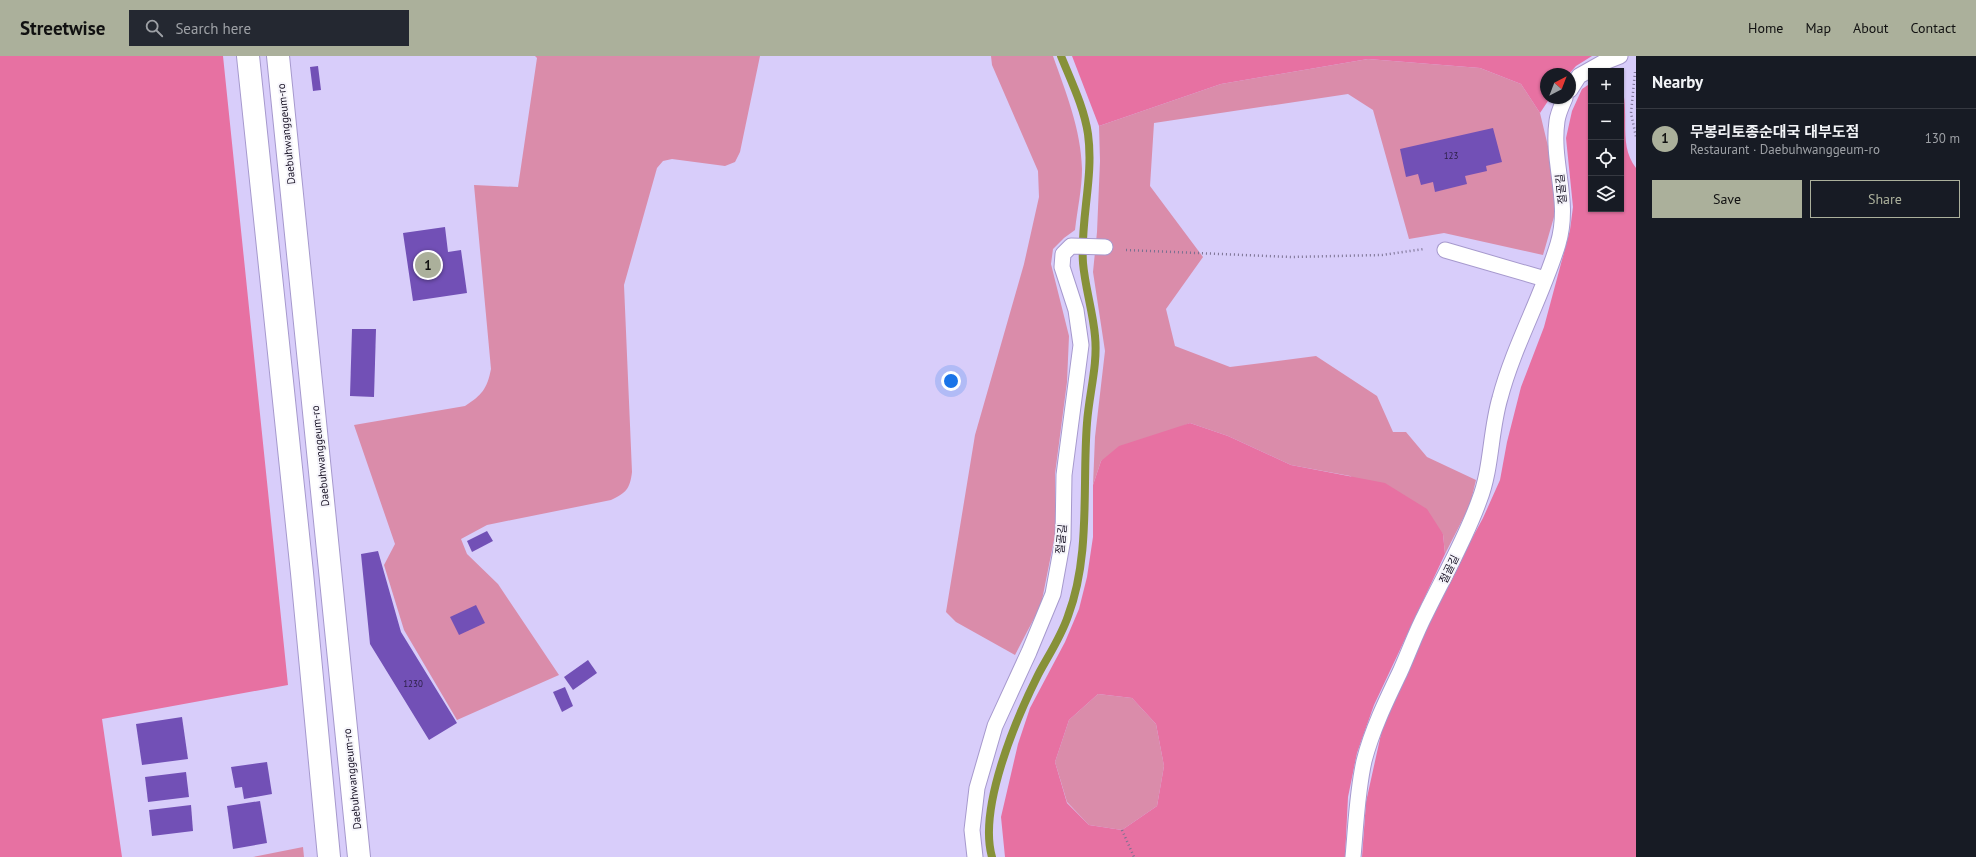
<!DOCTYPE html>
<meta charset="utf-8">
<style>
body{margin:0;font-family:"PT Sans","Noto Sans KR",sans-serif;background:#242831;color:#f1f3f6}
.controls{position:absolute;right:12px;top:12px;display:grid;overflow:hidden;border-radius:0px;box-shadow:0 1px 3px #0004}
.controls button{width:36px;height:36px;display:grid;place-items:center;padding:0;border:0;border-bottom:1px solid #363941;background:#171b24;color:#f1f3f6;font:20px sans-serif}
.compass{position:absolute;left:1540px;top:12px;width:36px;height:36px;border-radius:50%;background:#171b24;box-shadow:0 1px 3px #0004;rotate:42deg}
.you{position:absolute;left:951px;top:325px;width:14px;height:14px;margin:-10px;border:3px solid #fff;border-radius:50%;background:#1a73e8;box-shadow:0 0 0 6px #1a73e833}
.badge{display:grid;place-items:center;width:26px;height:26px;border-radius:50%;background:#abb09b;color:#111;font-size:13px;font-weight:700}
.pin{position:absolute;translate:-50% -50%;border:2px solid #fff;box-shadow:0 1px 4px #0006}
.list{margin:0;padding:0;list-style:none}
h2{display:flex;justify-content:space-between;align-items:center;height:52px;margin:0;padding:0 16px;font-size:17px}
h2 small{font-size:13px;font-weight:400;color:#9ea1a6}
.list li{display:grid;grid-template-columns:26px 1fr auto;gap:12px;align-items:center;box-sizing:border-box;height:60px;padding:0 16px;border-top:1px solid #363941}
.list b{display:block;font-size:15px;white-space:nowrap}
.list p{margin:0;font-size:13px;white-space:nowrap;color:#9ea1a6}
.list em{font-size:13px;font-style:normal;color:#9ea1a6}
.actions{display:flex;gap:8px;padding:12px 16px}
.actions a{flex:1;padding:9px 0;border:1px solid #abb09b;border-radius:0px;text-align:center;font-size:14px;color:#abb09b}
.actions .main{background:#abb09b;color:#111}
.icon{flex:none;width:22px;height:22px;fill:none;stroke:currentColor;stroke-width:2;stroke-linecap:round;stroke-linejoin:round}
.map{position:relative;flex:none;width:1636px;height:801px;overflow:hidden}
header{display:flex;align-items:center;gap:24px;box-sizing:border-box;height:56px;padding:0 20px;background:#abb09b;color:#111}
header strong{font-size:19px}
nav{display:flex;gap:22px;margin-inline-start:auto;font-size:14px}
.search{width:280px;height:36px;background:#242831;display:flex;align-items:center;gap:10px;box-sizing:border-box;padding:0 14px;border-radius:0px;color:#9ea1a6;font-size:15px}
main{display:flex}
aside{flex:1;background:#171b24}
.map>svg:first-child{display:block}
.green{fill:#da8caa}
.forest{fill:#e771a2;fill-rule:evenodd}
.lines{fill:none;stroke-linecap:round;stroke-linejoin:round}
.stream{stroke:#879139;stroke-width:8}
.building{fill:#7250b6}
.service-casing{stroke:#a699cd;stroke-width:17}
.secondary-casing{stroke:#a699cd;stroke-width:24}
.path{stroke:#797090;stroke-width:2.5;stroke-dasharray:1 3;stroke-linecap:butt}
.service{stroke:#fff;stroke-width:15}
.secondary{stroke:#fff;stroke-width:22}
.labels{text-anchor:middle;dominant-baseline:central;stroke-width:4;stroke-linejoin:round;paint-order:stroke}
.number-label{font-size:9px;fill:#2d2048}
.street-label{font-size:11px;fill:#161023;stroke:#f6f5fb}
</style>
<header>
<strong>Streetwise</strong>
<div class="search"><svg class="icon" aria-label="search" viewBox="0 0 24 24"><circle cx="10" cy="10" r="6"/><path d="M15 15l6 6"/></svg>Search here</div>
<nav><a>Home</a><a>Map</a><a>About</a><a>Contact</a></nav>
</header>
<main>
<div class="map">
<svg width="1636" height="801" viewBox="0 0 1636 801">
<rect width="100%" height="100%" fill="#d8cdfa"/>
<g class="green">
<path d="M535,0H760L740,96L735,106L725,110L672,103L663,105L657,112L624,229L632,416C630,433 626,437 611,444L487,469L461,483L467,498L498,528L559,619L457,664L404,574L384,509L395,488L354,369L465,350C482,339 487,333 491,313L474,129L518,131L537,2Z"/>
<path d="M991,0H1053C1066,37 1081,73 1082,113C1082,133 1077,155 1075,174L1064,182L1053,193L1051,208L1069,280L1067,326L1055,418V479L1041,549L1015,599L956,566L946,556L975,379L1024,208L1039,141L1038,115L992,9Z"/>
<path d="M1368,3L1480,12L1521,28L1540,57L1552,107L1556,154L1543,199L1444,177L1409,183L1373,54L1348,38L1154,67L1150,130L1203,201L1166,253L1175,290L1230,311L1316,300L1377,340L1393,376H1406L1427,401L1476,424L1470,449L1445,498L1443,478L1350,420L1291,409L1228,380L1190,367L1101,405L1093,429L1095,381L1105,295L1093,216L1097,176L1100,105L1099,70L1221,28Z"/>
<path d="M1098,638L1132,642L1156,668L1164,710L1157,750L1122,774L1089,769L1067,746L1055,706L1069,664Z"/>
<path d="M303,791L304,801H253Z"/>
</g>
<g class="forest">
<path d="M0,0H223L288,629L102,663L122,801H0Z"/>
<path d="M1072,0H1592L1576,10L1569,18H1546V42H1550L1540,57L1521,28L1480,12L1368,3L1221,28L1099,70Z"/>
<path d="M1591,27V153H1621V29C1631,55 1617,88 1636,112V801H1362L1366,746L1385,660L1434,553L1483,462L1500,424L1507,386L1521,331L1544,271L1570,174L1573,151L1566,82L1572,55L1582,33Z"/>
<path d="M1190,367L1228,380L1291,409L1385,427L1427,453L1443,478L1445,498L1374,649L1357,697L1348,741L1345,801H1005L1001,761L1018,688L1030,652L1065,586L1079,553L1087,521L1093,481V429L1101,405L1119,390ZM1098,638L1132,642L1156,668L1164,710L1157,750L1122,774L1089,769L1067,747L1055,706L1069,664Z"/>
</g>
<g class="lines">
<path class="stream" d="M992,801C978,752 1016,663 1038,619C1048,600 1061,581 1068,560C1091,499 1082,430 1087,367C1089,338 1098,309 1095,280C1093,256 1085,231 1083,207C1080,164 1094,121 1088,78C1084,51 1071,25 1061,0"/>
</g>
<g class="building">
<path d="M318,10L321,34L313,35L310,11Z"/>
<path d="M1493,72L1502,106L1486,110L1487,115L1465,120L1467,128L1435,136L1433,126L1421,129L1418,118L1406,121L1400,93Z"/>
<path d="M445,171L448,196L461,194L467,237L413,245L403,177Z"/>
<path d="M352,273H376L374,341L350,340Z"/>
<path d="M487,475L493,485L472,496L467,485Z"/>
<path d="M378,495L401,576L457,667L429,684L370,588L361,498Z"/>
<path d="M476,549L485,567L459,579L450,561Z"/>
<path d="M588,604L597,617L573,634L564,621Z"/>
<path d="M565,631L573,650L562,656L553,636Z"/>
<path d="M182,661L188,703L142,709L136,668Z"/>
<path d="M267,706L272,738L244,743L242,731L235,732L231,711Z"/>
<path d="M186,716L189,741L148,746L145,721Z"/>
<path d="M260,745L267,787L233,793L227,750Z"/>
<path d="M191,749L193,775L152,780L149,754Z"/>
</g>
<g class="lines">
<defs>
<g id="service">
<path d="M1570,34L1579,20L1602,7L1620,0"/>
<path d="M1445,194L1545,223"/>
<path d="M975,801L972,774L977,732L995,670L1029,596L1053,538L1063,483L1064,419L1081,289L1076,254L1062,211L1063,198L1071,190L1105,191"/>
<path d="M1353,801C1356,769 1357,737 1364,705C1372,674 1386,645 1400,616C1409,596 1416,576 1426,557C1444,520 1465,484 1479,445C1492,412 1490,376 1500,342C1514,289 1542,241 1558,188C1571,144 1551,108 1557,65C1558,57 1562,49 1565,42"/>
</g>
<g id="secondary">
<path d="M248,0L302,517L329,801"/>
<path d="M278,0L359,801"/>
</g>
</defs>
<use href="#service" class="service-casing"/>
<use href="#secondary" class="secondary-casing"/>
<g class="path">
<path d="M1635,16L1631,57L1636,81"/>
<path d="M1126,194L1291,201L1382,199L1424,193"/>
<path d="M1122,774L1134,801"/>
</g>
<use href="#service" class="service"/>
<use href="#secondary" class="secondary"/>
</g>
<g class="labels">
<g class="number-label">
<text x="1451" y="99">123</text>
<text x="413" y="627">1230</text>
</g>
<g class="street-label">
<text transform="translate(286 78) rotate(-96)">Daebuhwanggeum-ro</text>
<text transform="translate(1561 133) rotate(-96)">절골길</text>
<text transform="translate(320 400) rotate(-96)">Daebuhwanggeum-ro</text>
<text transform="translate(1061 483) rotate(-84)">절골길</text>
<text transform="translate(1449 513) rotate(-64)">절골길</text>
<text transform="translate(352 723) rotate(-96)">Daebuhwanggeum-ro</text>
</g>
</g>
</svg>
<div class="controls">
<button>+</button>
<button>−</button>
<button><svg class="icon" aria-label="locate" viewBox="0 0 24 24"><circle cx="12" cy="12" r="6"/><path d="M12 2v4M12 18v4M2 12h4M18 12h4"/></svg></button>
<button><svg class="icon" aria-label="layers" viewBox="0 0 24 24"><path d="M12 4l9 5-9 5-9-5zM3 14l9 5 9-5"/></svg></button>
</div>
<svg class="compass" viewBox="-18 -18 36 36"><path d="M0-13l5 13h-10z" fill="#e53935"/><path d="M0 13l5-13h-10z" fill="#9ea1a6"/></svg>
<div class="you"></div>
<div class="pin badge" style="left:428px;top:209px">1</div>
</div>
<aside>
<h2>Nearby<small></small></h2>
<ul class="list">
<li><span class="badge">1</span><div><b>무봉리토종순대국 대부도점</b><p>Restaurant · Daebuhwanggeum-ro</p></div><em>130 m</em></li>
</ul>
<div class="actions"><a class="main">Save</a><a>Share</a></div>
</aside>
</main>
